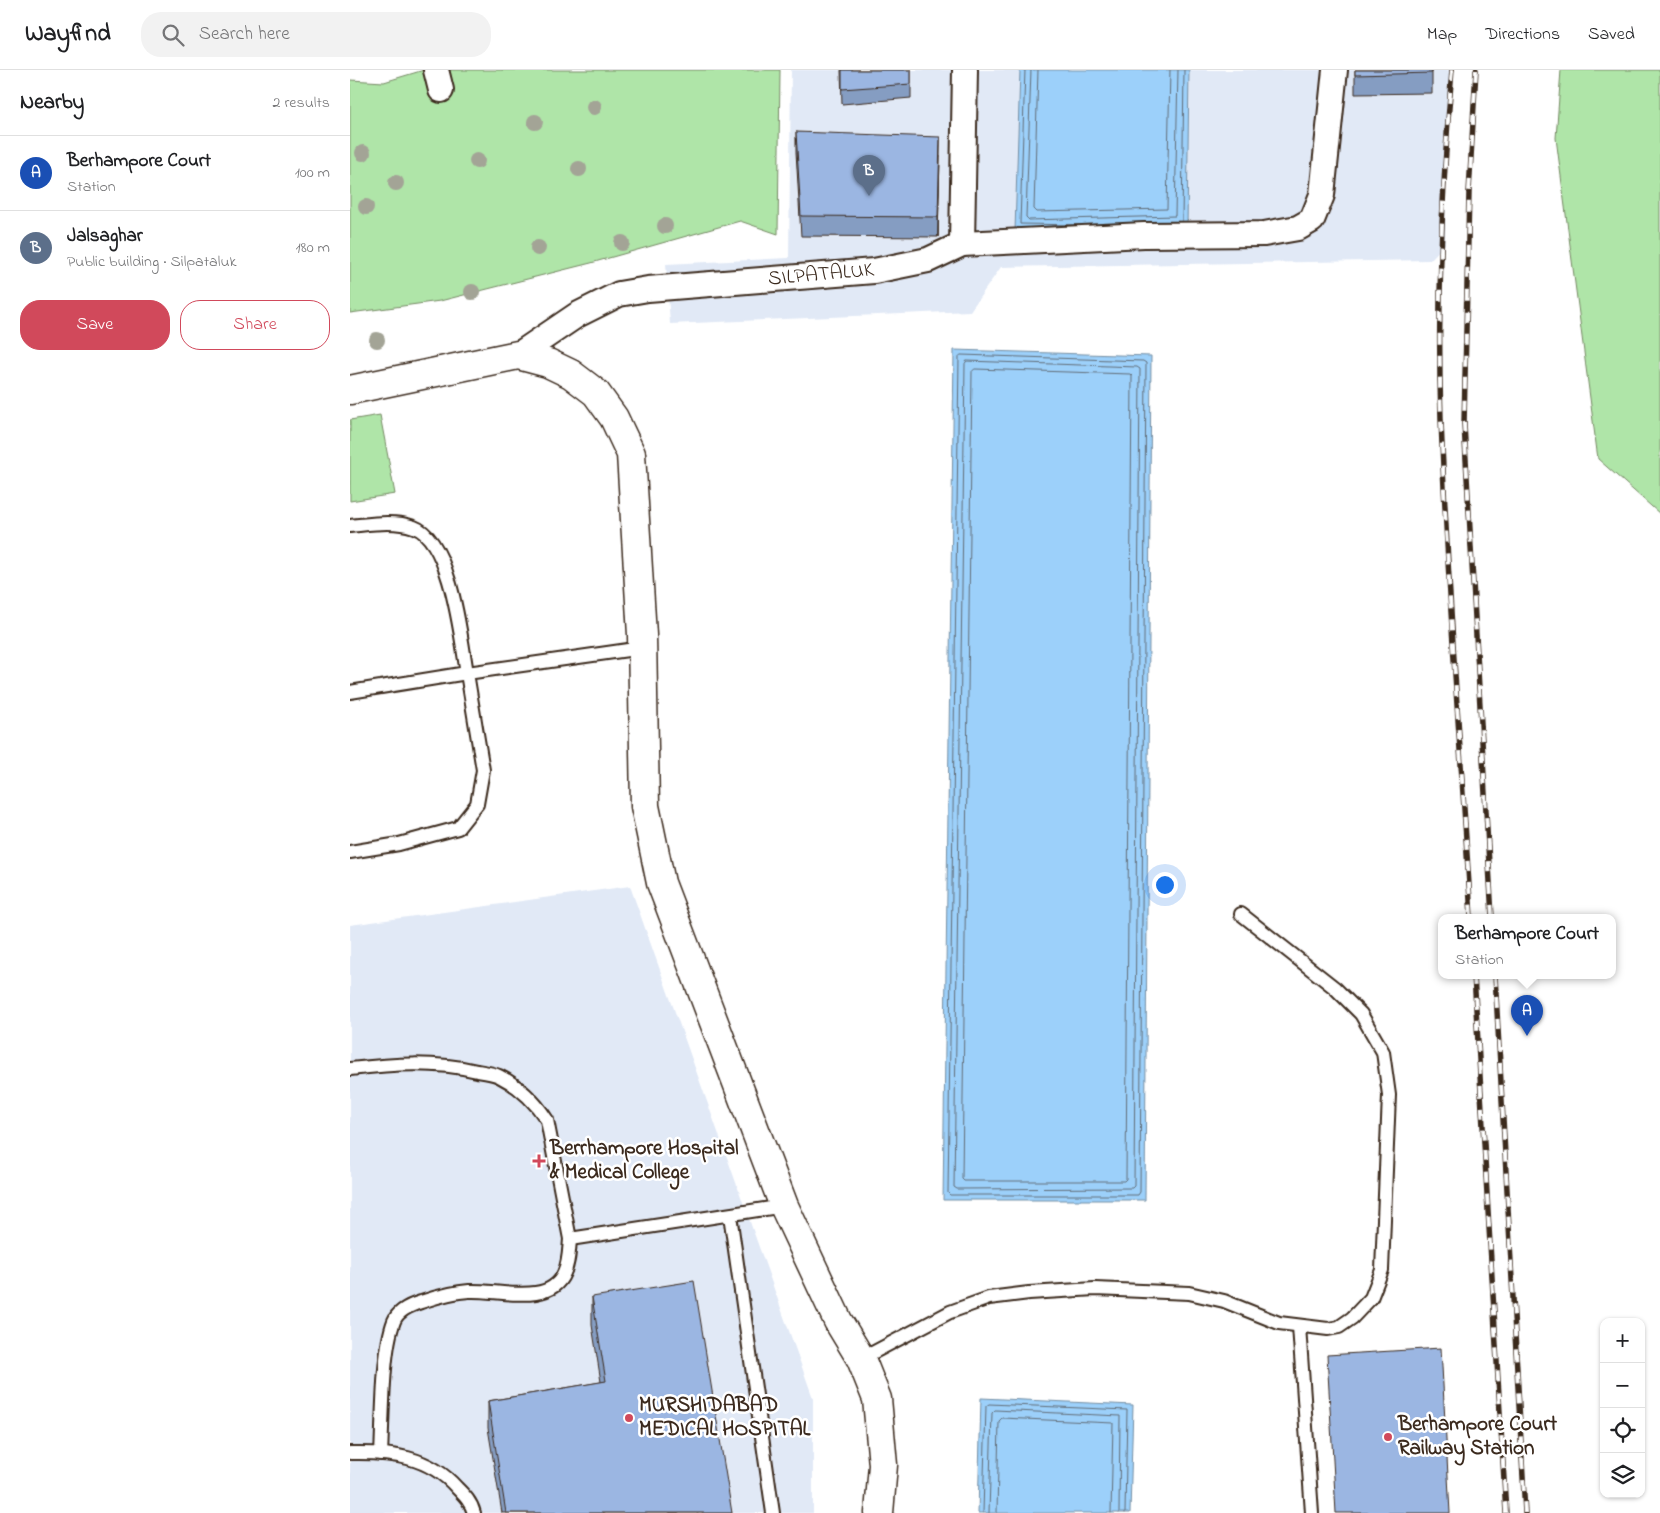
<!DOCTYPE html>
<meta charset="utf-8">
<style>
body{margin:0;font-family:"Indie Flower",sans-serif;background:#f2f2f2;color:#202124}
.controls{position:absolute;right:15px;bottom:15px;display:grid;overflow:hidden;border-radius:10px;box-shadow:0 1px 4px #0004}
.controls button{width:45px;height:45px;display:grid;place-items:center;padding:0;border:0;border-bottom:1px solid #e0e0e0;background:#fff;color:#202124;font:25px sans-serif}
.you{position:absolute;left:814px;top:814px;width:18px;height:18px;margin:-12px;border:4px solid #fff;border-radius:50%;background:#1a73e8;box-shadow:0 0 0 8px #1a73e833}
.badge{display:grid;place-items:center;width:32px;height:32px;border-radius:50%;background:#d1495b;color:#fff;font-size:16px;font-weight:700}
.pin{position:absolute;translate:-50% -41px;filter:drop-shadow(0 1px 2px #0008)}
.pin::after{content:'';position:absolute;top:26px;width:18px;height:15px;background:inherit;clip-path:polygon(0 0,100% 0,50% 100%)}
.popup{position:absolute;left:1088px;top:844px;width:178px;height:65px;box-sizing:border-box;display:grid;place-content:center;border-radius:10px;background:#fff;filter:drop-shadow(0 1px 4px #0005);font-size:16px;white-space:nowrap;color:#757577}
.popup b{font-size:19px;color:#202124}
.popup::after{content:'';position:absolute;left:50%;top:100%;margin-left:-10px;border:10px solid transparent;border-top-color:#fff}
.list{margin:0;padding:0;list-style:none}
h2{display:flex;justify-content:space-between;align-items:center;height:65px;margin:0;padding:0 20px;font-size:21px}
h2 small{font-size:16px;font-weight:400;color:#757577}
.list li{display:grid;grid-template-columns:32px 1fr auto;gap:15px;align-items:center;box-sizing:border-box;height:75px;padding:0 20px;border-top:1px solid #e0e0e0}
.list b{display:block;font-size:19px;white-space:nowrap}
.list p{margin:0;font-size:16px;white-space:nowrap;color:#757577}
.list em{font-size:16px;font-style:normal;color:#757577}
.actions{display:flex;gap:10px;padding:15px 20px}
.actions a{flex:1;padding:11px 0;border:1px solid #d1495b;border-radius:20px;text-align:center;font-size:18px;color:#d1495b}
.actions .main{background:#d1495b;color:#fff}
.icon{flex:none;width:28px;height:28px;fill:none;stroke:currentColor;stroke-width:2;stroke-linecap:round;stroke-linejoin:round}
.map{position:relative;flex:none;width:1310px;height:1443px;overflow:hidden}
header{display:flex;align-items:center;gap:30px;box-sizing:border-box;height:70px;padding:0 25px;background:#fff;border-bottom:1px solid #e0e0e0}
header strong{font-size:24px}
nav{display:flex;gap:28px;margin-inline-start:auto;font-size:18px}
.search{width:350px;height:45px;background:#f2f2f2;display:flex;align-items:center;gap:12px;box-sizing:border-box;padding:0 18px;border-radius:20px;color:#757577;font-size:19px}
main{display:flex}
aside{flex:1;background:#fff}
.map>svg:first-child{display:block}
.built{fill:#e1e9f6}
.green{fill:#afe5a8;stroke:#758863}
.water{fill:#9cd0fa;stroke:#758ea2}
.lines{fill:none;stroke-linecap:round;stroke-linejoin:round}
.shore{stroke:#626c76;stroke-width:1}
.service-casing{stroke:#3b2a1e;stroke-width:16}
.minor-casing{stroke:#3b2a1e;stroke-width:28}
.tertiary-casing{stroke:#3b2a1e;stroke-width:31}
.service{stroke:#fff;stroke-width:12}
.minor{stroke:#fff;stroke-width:24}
.tertiary{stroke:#fff;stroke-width:28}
.rail-casing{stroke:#3b2a1e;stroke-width:5.5}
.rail{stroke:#fff;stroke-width:4;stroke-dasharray:11;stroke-linecap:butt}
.tree{fill:#a3a496}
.wall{fill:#859dc2;stroke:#3b2a1e}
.shaded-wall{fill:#6c7f9e;stroke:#3b2a1e}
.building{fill:#9bb6e2;stroke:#3b2a1e}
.poi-dot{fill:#d1495b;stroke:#fff;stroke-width:2}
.labels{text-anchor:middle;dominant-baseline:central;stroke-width:5;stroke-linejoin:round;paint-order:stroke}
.street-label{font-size:21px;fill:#3b2a1e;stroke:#fff}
.poi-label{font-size:21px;font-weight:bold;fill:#3b2a1e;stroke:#fff;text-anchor:start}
</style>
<header>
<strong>Wayfind</strong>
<div class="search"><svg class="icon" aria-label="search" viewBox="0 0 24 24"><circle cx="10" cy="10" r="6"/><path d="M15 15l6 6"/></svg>Search here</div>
<nav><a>Map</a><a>Directions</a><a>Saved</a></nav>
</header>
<main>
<aside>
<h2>Nearby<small>2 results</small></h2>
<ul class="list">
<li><span class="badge" style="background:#1a4fb4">A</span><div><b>Berhampore Court</b><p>Station</p></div><em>100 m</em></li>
<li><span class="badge" style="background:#5c6f8a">B</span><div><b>Jalsaghar</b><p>Public building · Silpataluk</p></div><em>180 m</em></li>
</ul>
<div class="actions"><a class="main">Save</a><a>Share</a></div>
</aside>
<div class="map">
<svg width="1310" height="1443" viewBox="0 0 1310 1443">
<rect width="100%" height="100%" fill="#fff"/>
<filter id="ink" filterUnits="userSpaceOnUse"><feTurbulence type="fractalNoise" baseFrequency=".02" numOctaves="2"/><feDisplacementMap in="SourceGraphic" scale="10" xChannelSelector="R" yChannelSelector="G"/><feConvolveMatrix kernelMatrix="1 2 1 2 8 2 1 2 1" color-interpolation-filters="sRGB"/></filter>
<g filter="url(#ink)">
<g class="built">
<path d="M441,0H1100L1097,46L1095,174L1080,190L651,197L620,241L320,254L316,194L439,188Z"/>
<path d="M280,816L463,1328V1443H0V855Z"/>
</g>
<g class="green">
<path d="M74,0H430L428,164L390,151L241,193L90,231L0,243V10L34,12Z"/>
<path d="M1211,0H1310V444L1248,389L1206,68Z"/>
<path d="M30,345L45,424L0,431V350Z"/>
</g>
<g class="water">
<path d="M670,0H839L837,158L665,161Z"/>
<path d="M604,280L801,286L795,1130H593Z"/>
<path d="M631,1328L783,1335L780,1443H628Z"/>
</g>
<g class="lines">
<g class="shore">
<path d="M675,0L670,154L731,155"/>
<path d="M681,0L676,147L679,150L825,146L828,0"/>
<path d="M688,0L684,139L687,142L817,139L820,0"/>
<path d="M832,152L834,0"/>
<path d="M611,285L793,291L796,293L790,1122L788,1125H600L598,1123L609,287Z"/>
<path d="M617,291L787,297L790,299L784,1116L782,1118L607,1119L604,1117L615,294Z"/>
<path d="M625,299L780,304L782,306L776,1109L774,1111H614L612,1109L622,302Z"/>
<path d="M633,1443L636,1336L639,1334L777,1340L775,1443"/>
<path d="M639,1443L642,1343L645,1340L770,1346L769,1443"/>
<path d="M647,1443L649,1351L652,1348L763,1353L761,1443"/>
</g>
<defs>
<g id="service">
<path d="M0,456C21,454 44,450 64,457C101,470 111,569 117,603L0,622"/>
<path d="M0,782L49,774L108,758L127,734L133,700L117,603L292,578"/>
<path d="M0,999C43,994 84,991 127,1001C134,1002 143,1003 149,1006C169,1016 186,1033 197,1050L220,1169L434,1136"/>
<path d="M380,1145L423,1443"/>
<path d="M949,1256L962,1443"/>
<path d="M511,1289L600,1242L639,1228L679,1223L745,1219L839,1223L874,1231L929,1253L978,1259L989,1257L1002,1248L1021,1228L1032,1200L1039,1025L1033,982L1011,944L985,918L891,844"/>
<path d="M0,1383C40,1382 79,1386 107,1418C115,1426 121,1432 124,1443"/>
<path d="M31,1384C33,1349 32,1282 44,1251C48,1241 61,1235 71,1232C86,1227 103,1222 119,1221C146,1219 200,1237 214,1203C219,1193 219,1181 220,1169"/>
</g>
<g id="minor">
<path d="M86,0L91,20"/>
<path d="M612,174L794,165L914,164L948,158L962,150L972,125L985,0"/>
<path d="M168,285L227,245L269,224L298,219L524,201L578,190L612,174L615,0"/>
</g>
<path id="tertiary" d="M0,320L168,285L198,293L221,304L246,323L264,348L281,384L292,565L295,736L311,813L434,1136L488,1251L511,1289L527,1329L533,1395L529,1443"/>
</defs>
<use href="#service" class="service-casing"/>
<use href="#minor" class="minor-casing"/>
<use href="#tertiary" class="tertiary-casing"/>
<use href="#service" class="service"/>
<use href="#minor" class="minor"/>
<use href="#tertiary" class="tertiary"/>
<defs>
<g id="rail">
<path d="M1102,0C1092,116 1087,233 1091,349C1097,515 1111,681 1121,847"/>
<path d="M1126,0L1119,122L1114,354L1142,847"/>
<path d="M1124,905L1156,1443"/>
<path d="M1145,905L1175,1443"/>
</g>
</defs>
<use href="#rail" class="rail-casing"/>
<use href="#rail" class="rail"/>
</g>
<g class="tree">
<circle cx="244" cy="37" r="8"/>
<circle cx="185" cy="52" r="8"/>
<circle cx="13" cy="83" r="8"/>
<circle cx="127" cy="91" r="8"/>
<circle cx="229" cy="99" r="8"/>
<circle cx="46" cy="113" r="8"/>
<circle cx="16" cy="137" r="8"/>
<circle cx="315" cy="156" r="8"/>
<circle cx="272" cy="173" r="8"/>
<circle cx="188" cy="178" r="8"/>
<circle cx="122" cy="222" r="8"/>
<circle cx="27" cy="270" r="8"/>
</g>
<g class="wall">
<path d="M491,0H561V28L492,34Z"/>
<path d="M1005,0H1082V23L1005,24Z"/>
<path d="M446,62L590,86L588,167L451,166L446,82Z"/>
<path d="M242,1227L382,1443H152L138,1358V1331L251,1312L242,1255Z"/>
</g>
<path class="shaded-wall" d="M590,67V86L588,167V147Z"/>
<g class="building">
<path d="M492,0H561V14L492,19Z"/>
<path d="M1005,0H1082V3L1005,5Z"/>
<path d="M446,62L590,67L588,147L451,146Z"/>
<path d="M344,1211L382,1443H156L138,1331L256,1311L242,1227Z"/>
<path d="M1091,1278L1100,1443H986L977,1285Z"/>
</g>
</g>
<g class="poi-dot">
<path d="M186.5 1083.5h5v5h5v5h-5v5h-5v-5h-5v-5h5z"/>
<circle cx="279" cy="1348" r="5"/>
<circle cx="1038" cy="1367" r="5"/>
</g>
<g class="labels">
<g class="street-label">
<text transform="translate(471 205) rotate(-5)">SILPATALUK</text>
</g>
<g class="poi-label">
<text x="200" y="1079">Berrhampore Hospital<tspan x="200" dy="24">&amp; Medical College</tspan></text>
<text x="289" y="1336">MURSHIDABAD<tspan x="289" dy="24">MEDICAL HOSPITAL</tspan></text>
<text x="1048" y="1355">Berhampore Court<tspan x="1048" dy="24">Railway Station</tspan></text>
</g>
</g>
</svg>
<div class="controls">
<button>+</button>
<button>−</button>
<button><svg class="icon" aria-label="locate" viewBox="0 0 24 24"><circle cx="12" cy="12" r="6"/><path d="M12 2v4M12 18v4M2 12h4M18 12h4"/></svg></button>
<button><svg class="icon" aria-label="layers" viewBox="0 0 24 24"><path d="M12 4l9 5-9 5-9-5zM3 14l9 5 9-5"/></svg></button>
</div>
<div class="you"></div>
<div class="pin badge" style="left:1177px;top:966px;background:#1a4fb4">A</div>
<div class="popup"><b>Berhampore Court</b>Station</div>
<div class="pin badge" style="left:519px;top:126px;background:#5c6f8a">B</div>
</div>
</main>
